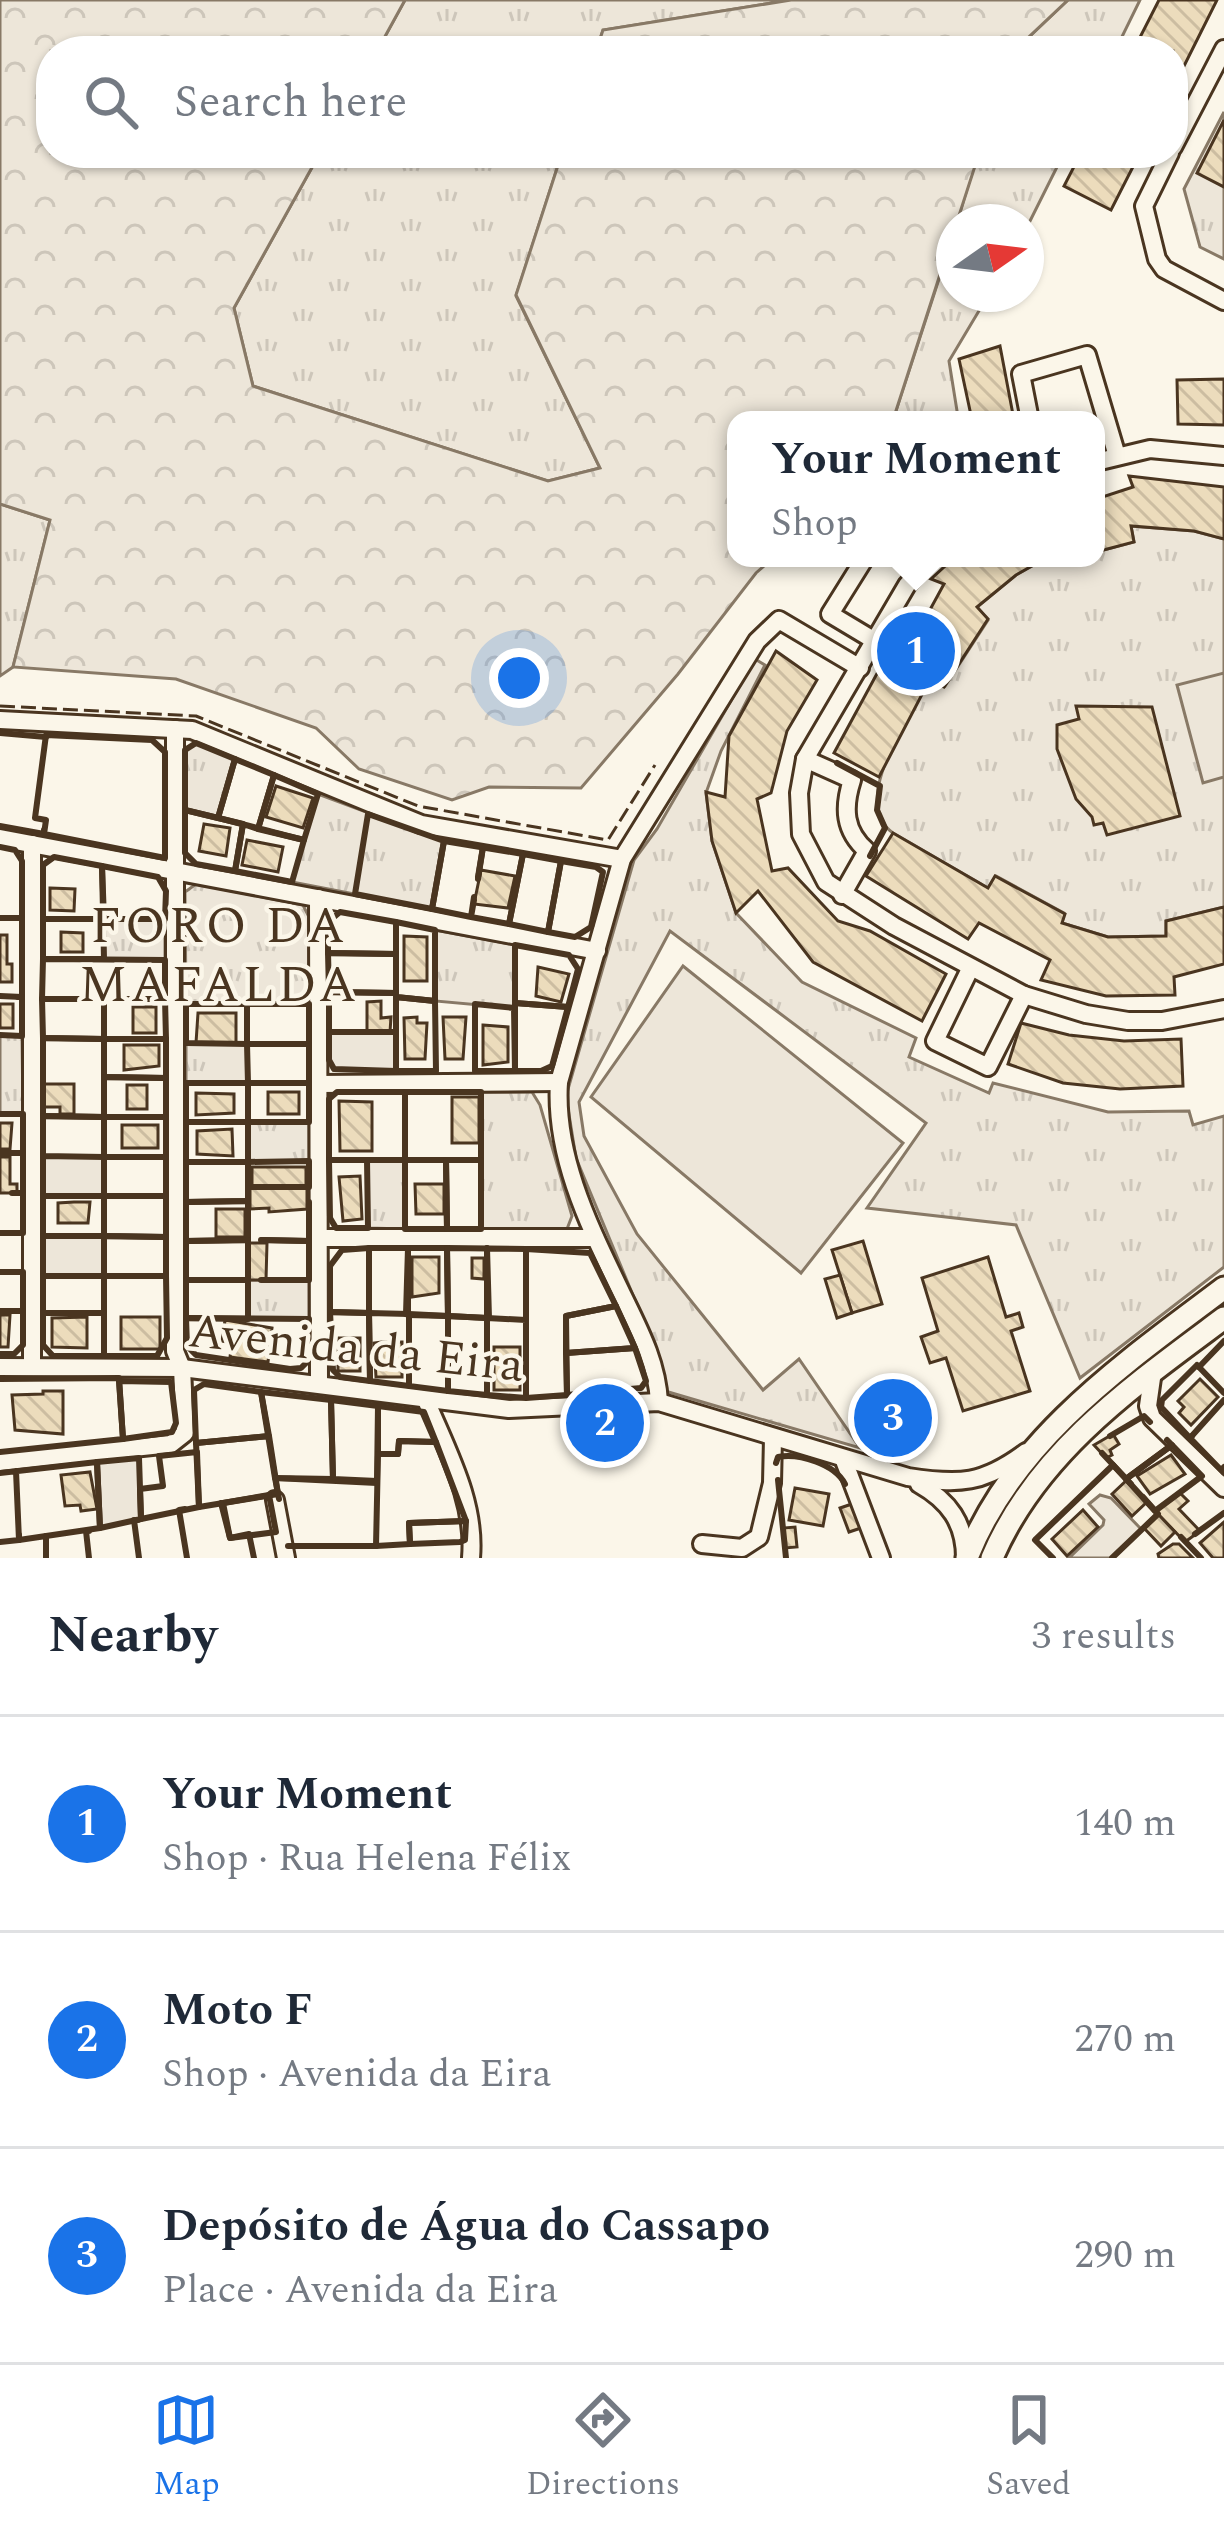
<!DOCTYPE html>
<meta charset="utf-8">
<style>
body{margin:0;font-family:Spectral,serif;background:#f6f6f7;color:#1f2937}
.compass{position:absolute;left:936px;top:204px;width:108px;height:108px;border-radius:50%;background:#fff;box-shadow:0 3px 9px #0004;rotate:76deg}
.you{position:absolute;left:519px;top:678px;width:42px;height:42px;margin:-30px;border:9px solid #fff;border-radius:50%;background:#1a73e8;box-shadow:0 0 0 18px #1a73e833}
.badge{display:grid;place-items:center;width:78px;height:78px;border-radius:50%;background:#1a73e8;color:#fff;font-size:39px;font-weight:700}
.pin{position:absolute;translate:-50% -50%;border:6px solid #fff;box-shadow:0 3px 12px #0006}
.popup{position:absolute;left:727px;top:411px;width:378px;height:156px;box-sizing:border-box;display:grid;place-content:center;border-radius:24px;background:#fff;filter:drop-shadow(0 3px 9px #0005);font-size:39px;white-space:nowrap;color:#747a83}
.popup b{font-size:45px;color:#1f2937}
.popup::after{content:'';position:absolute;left:50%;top:100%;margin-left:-24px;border:24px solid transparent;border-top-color:#fff}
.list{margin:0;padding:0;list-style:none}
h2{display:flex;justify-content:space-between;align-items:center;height:156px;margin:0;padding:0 48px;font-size:51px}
h2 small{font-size:39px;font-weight:400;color:#747a83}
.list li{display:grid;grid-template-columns:78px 1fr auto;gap:36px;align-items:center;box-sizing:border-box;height:216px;padding:0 48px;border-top:3px solid #e0e1e3}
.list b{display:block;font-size:45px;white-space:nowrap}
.list p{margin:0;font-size:39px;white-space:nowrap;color:#747a83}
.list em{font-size:39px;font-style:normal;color:#747a83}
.icon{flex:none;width:66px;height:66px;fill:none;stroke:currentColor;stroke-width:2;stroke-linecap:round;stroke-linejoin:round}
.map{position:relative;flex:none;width:1224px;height:1558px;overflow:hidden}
.search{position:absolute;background:#fff;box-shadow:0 3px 9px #0004;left:36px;right:36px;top:36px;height:132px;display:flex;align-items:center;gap:30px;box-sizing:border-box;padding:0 42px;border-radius:48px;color:#747a83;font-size:45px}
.sheet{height:804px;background:#fff}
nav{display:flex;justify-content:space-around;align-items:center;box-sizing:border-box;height:168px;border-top:3px solid #e0e1e3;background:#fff;font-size:33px;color:#747a83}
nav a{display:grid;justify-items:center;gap:6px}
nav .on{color:#1a73e8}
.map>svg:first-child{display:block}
.grass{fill:url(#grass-tufts);stroke:#887966;stroke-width:3}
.forest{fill:url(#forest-crowns);stroke:#887966;stroke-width:3}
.garden{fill:#ede6d9;stroke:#887966;stroke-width:3}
.building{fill:url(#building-back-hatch);stroke:#4a3520;stroke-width:3}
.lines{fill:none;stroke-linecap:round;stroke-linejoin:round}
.minor-casing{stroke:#4a3520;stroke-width:22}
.tertiary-casing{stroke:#4a3520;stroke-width:27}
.minor{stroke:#fbf6e9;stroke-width:16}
.tertiary{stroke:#fbf6e9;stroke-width:21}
.fence{stroke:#4a3520;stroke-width:3;stroke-dasharray:15 6;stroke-linecap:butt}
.wall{stroke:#4a3520;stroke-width:6}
.labels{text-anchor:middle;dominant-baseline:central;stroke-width:9;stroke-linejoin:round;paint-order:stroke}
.street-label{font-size:48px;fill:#4a3520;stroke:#fbf6e9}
.neighbourhood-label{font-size:51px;letter-spacing:3px;fill:#4a3520;stroke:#fbf6e9}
</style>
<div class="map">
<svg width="1224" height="1558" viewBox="0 0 1224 1558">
<defs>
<pattern id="grass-tufts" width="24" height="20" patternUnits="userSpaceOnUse" patternTransform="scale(3)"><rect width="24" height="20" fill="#ede6d9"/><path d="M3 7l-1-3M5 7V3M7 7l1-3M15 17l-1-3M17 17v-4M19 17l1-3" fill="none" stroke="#cdc6ba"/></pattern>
<pattern id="forest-crowns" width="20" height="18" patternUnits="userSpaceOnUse" patternTransform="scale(3)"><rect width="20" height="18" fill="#ede6d9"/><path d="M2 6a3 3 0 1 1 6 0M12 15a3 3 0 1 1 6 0" fill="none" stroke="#cdc6ba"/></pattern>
<pattern id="building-back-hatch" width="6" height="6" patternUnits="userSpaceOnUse" patternTransform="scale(3)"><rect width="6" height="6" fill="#ecdcbc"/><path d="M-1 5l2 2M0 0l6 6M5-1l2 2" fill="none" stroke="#ccbda1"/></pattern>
</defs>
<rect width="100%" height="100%" fill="#fbf6e9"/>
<g class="grass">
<path d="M405,0H791L603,30L596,51H377Z"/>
<path d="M1068,0H1140L1115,51H1014Z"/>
<path d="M1224,112V259L1200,247L1184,189Z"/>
<path d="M320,153H562L516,296L600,468L548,481L253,386L234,308Z"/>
<path d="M957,153H1064L1026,229V222H957L974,166Z"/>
<path d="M954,233V294H989L949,361L958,417L954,420H893Z"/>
<path d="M0,504L50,520L13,667L0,676Z"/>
<path d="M1131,526L1194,531L1224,539V907L1166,921V936L1108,937L1062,923L1064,913L996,876L988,888L893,833C848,801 911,715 930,679L945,686L988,620L977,607L1016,575L1046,558H1096V552L1134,542Z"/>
<path d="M755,659L765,665L721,751L706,793L712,841L736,913L802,982L916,1038L909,1057L989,1093L993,1083L1108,1112L1189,1111L1193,1125L1224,1116V1267L1080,1378L1016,1225L867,1208L926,1123L670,931L579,1102L584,1136L637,1234L763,1390L799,1359L860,1448L665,1391L652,1341L576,1158L566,1096L634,860L657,829Z"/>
<path d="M196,743L235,759L218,818L185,810V750Z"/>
<path d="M318,794L444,841L432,909L292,882Z"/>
<path d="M196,884L303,905L309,917V1004H186L185,892Z"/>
<path d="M104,919H165V960L104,959Z"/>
<path d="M435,930L515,945L514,1008L435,1001Z"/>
<path d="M0,1035L22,1036L23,1114H0Z"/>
<path d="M186,1043L247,1044L248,1083H186Z"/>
<path d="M481,1092H532L540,1105L572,1216L567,1229H481Z"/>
<path d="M248,1122H309V1161L248,1162Z"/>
<path d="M367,1160H405V1229L368,1228Z"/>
<rect x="248" y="1280" width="61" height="39"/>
</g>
<g class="forest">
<path d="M0,0H405L377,51H51V153H320L234,308L253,386L548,481L600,468L516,295L562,153H957L975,166L893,420H736V558H773L756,573L678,674L581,788L489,787L452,800L359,769L316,728L176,679L13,667L50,520L0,504Z"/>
<path d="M791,0H1068L1014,51H596L603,30Z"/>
</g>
<g class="garden">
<path d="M1224,673V777L1203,783L1177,685Z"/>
<path d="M683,966L903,1143L801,1273L591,1097Z"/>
<path d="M329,1032H396V1071L334,1069L329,1060Z"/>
<path d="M43,1156L104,1157V1196H43Z"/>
<rect x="43" y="1236" width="61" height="40"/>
<path d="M139,1458L141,1519L100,1528L97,1462Z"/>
<path d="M1100,1495L1111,1498L1142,1530L1112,1558H1069L1103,1525L1104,1520L1089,1504Z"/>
</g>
<g class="building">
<path d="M1159,0H1217L1173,88V51H1133Z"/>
<path d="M1224,120V187L1197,173Z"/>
<path d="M1081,153H1140L1111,210L1064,186Z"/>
<path d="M1000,346L1014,420H972L959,359Z"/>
<path d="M1224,379V425L1178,424L1177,380Z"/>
<path d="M1129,476L1224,487V539L1194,531L1131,526L1134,542L1096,552V499L1133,487Z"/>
<path d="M954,558H1046L1016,575L977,607L988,619L944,687L930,679L879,777L834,753L893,644L907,652L944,584L931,579Z"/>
<path d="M776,651L817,680L787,731L771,793L757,799L772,871L788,868L838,921L870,931L946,974L922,1021L813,962L758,891L736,913L712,841L706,792L725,797L729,736Z"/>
<path d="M1076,706L1152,707L1180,816L1107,835L1103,823L1094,825L1092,817L1076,799L1057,749V725L1079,719Z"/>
<path d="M276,786L313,798L303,828L266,817Z"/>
<path d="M204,824L230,828L226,856L199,851Z"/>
<path d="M893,833L988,888L995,876L1065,914L1062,923L1108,937L1166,936V921L1224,907V964L1174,977L1175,995L1106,996L1041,980L1050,960L979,923L968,939L866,876Z"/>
<path d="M247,840L283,847L278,872L242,865Z"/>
<path d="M481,870L515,876L508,908L474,904Z"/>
<path d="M50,888L75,889L74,911L50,910Z"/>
<path d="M61,932L83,933V952H61Z"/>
<path d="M0,935H7V964H12V982H0Z"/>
<path d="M404,936L427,937V981H404Z"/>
<path d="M538,967L569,974L561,1002L536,996Z"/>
<path d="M381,1001V1018L391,1017L390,1032H367V1002Z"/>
<rect x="0" y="1004" width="13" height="24"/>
<rect x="133" y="1007" width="23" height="26"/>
<path d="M198,1013H236V1044L196,1043Z"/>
<path d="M417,1017V1023H427L425,1059H405L404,1018Z"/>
<path d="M443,1017H466L463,1059H445Z"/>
<path d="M1021,1023L1069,1035L1124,1041L1181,1039L1183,1086L1120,1089L1063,1083L1008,1064Z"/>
<path d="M483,1025L508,1027V1062L483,1065Z"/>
<path d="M124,1045H159V1066L124,1070Z"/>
<path d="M43,1084H74V1114H60V1107H42Z"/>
<rect x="127" y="1085" width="20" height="24"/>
<rect x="268" y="1092" width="31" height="22"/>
<path d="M196,1093L234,1094V1113L196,1115Z"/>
<rect x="452" y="1097" width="27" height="46"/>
<path d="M339,1101L372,1102V1151H340Z"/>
<path d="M0,1123H12L10,1149H0Z"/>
<rect x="122" y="1125" width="36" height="23"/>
<path d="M232,1129L233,1156L197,1154V1131Z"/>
<path d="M0,1157H10V1184H17V1193H0Z"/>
<rect x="252" y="1167" width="54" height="20"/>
<path d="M360,1176L362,1219L343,1221L339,1177Z"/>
<path d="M415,1184H444V1214H416Z"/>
<path d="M250,1187H307V1209L269,1212V1208L250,1209Z"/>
<path d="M74,1202H90L88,1223H58V1203Z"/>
<rect x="216" y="1209" width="29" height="28"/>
<path d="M863,1241L882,1304L852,1313L832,1250Z"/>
<path d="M248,1243H267L266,1280H248Z"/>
<path d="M412,1257H439V1293L412,1297Z"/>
<path d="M988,1257L1006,1317L1019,1313L1023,1327L1011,1331L1030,1391L963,1411L946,1358L930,1363L921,1337L938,1331L922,1278Z"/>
<path d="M472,1258H484V1279L472,1278Z"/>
<path d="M840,1275L852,1313L837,1318L825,1279Z"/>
<path d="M0,1315H10L8,1347H0Z"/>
<path d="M87,1317V1348L52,1347V1318Z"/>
<rect x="121" y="1317" width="39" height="32"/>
<path d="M225,1320L272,1328L268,1362L230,1357L232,1343L222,1341Z"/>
<rect x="338" y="1338" width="22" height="33"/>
<path d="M382,1342H402V1377H376L374,1343Z"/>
<rect x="494" y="1347" width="26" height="43"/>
<path d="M1200,1379L1218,1397L1191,1425L1179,1413L1184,1407L1178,1401Z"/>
<path d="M43,1391H63V1434L15,1430L12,1395L43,1394Z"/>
<circle cx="893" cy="1419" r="19"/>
<path d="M1113,1434L1119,1444L1110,1450L1112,1455L1106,1458L1094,1445Z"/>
<path d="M1171,1455L1185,1474L1150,1494L1137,1476Z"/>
<path d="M90,1472L97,1509L81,1511L80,1505L65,1506L61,1475Z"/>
<path d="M1127,1480L1147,1502L1132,1516L1112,1494Z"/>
<path d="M795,1488L829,1494L823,1526L789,1520Z"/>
<path d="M1180,1493L1188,1501L1179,1509L1200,1531L1185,1542L1155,1511Z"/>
<path d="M852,1504L861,1528L849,1532L840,1508Z"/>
<path d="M1083,1510L1098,1527L1067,1556L1052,1539Z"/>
<path d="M1158,1514L1175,1532L1161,1546L1144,1528Z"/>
<path d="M1224,1522V1558H1213L1200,1543Z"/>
<path d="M795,1527L797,1547L785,1548L783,1528Z"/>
<path d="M1173,1544H1179L1193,1558H1159L1158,1554Z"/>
</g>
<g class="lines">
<defs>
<g id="minor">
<path d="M1173,147L1224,49"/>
<path d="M1170,153L1144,206L1157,259L1164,269L1224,301"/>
<path d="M1030,420L1021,374L1087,355L1117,456"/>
<path d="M1096,462L1150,449L1224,456"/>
<path d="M865,558L830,614L875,641"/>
<path d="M931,558L907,585L805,759L799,793L801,834L826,882L894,926L1024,995L1086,1014L1128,1021H1162L1224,1009"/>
<path d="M0,720L192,730L421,824L622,859"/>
<path d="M805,759L852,780C843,808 844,831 867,851L842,895"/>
<path d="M0,838L597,951"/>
<path d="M318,898L319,1384"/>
<path d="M970,969L935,1041L988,1067L1024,995"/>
<path d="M318,1084L559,1082"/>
<path d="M318,1238H595"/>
<path d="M32,1366V844"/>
<path d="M0,1367L182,1368L509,1409L659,1402L908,1477C960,1485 983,1484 1026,1452"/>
<path d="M1153,1371L1148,1406L1152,1418L1224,1488"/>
<path d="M426,1400C447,1451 476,1502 471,1558"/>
<path d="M659,1402C657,1363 640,1331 623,1296C591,1229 554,1158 559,1082L622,859L757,641L779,620L860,668"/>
<path d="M843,1458L881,1558"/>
<path d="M0,1462L171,1444L185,1433L182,1368L175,1351V729"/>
<path d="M919,1484C949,1501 965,1523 965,1558"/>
<path d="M275,1500L286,1558"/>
<path d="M702,1544L742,1548L759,1537L772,1483L773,1438"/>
</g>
<g id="tertiary">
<path d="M967,1558C1013,1439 1126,1362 1224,1288"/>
<path d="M992,1558C1037,1452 1134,1385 1224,1318"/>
</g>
</defs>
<use href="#minor" class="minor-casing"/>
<use href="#tertiary" class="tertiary-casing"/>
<use href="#minor" class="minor"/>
<use href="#tertiary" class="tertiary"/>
<path class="fence" d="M0,706L196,716L418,806L608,840L655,765"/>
<g class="wall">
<path d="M0,733L46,737"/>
<path d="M46,735L152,740L165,752V858L44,834L46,820L35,818Z"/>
<path d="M196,743L235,759L218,818L185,810V750Z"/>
<path d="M837,763L880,786L877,810L885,828L870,856"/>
<path d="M274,775L318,794L304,840L258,829Z"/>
<path d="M185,810L243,824L235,871L196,864L185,853Z"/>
<path d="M368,814L444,841L432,909L355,894Z"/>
<path d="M0,826L44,834V830"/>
<path d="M258,829L274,775L235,759L218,818C247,825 275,833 304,840L292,882L235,871L243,824L258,829"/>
<path d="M0,847L15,850L22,861V918H17"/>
<path d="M523,854L561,861L548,932L509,924Z"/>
<path d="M561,861L596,867L603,872L591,927L575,937L548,932Z"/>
<path d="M102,866L158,877L166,891L165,919H104Z"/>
<path d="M478,877L483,847"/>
<path d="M478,879L483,847"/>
<path d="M474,900L471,917L509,924L523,854L444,841L432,909L471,917L474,897"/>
<path d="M340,912L396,922V954L328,953V922Z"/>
<path d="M0,918H22V997L0,996"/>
<path d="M104,919H43V865L54,857L102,866L104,959H43V919H104"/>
<path d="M396,922L435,930V1001L396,997Z"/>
<path d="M515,945L569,955L578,969L568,1007L515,1003Z"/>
<path d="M328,953L396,954V993L329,992Z"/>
<path d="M43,959L165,960V999H42Z"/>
<path d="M329,992L396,993V1032H329Z"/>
<path d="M396,997L435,1001L436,1071H396Z"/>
<path d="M42,999H104V1039L43,1038Z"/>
<path d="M104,999H165L166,1039H104Z"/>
<path d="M515,1003L568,1007L552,1066L541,1071H515Z"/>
<path d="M186,1004H247V1044L186,1043Z"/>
<rect x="247" y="1004" width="62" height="40"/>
<path d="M475,1004L514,1008L515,1071H475Z"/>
<path d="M329,1032H396V1071L334,1069L329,1060Z"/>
<path d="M0,1035L22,1036V997H18"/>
<path d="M43,1038L104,1039V1117L43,1116Z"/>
<path d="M104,1039H166V1078L104,1077Z"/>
<path d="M247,1044H309V1083H248Z"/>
<path d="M104,1077L166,1078V1117H104Z"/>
<rect x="186" y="1083" width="62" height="39"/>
<rect x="248" y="1083" width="61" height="39"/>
<path d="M337,1092H405V1160H329V1099Z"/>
<rect x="405" y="1092" width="76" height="68"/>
<path d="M0,1114H23V1153H18"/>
<rect x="104" y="1117" width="62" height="40"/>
<rect x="186" y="1122" width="62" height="40"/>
<path d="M0,1153H23V1193H19"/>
<path d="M104,1157L43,1156V1116L104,1117V1196H43V1156L104,1157"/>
<rect x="104" y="1157" width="62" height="39"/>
<path d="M329,1160H367L368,1228H336L330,1218Z"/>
<path d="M405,1160H446L447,1229H405Z"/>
<path d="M446,1160H481V1229H447Z"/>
<path d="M309,1161V1187H248V1162Z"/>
<path d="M186,1162H248V1201L186,1202Z"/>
<rect x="43" y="1196" width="61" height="40"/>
<path d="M104,1196H166V1237L104,1236Z"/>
<path d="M248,1201V1240L186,1241V1202Z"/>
<path d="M0,1233H23V1193H12"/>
<rect x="43" y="1236" width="61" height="40"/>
<path d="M104,1236L166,1237V1276H104Z"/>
<path d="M248,1240V1280H186V1241Z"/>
<path d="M261,1240L309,1241"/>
<path d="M262,1240L309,1241"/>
<path d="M408,1248H447L448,1316L408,1315Z"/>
<path d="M487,1248L489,1318"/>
<path d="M487,1248V1318L448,1316L447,1248L526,1249"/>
<path d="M0,1272H23V1311H0"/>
<rect x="43" y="1276" width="61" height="37"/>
<path d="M104,1276H166L167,1338L157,1356H104Z"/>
<path d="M186,1280H248V1319L186,1318Z"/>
<path d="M261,1280H309V1202"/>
<path d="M616,1306L635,1348L566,1353V1316Z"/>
<path d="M330,1312L369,1313L370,1381L340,1377L333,1370Z"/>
<path d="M43,1313H104V1356H53L43,1345Z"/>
<path d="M369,1313V1248L342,1250L330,1266V1312L370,1313"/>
<path d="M369,1313V1248H408L406,1314"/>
<path d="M448,1316L487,1318V1395L448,1391Z"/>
<path d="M186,1318L309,1319L308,1361L301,1368L290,1369L196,1355L187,1346Z"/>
<path d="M526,1320V1398L567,1395L566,1316L616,1306L590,1253L526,1249V1398L487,1395V1318L526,1320"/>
<path d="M635,1348L646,1381L641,1388L567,1395L566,1353Z"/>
<path d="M0,1354H14L23,1345V1311H17"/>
<path d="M1199,1367L1224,1341"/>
<path d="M0,1379L119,1378L123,1439L0,1452"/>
<path d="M119,1381L171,1382L176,1423L172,1432L123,1439Z"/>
<path d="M204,1384L261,1392L269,1436L196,1443L194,1390Z"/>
<path d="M409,1386V1314L369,1313L370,1381L448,1391V1316L409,1314V1386"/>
<path d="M261,1392L331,1400L333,1479L275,1478Z"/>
<path d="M1224,1393L1197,1365L1162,1400L1161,1407L1190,1438L1224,1400"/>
<path d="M331,1400L378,1406L377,1481L333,1479Z"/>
<path d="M378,1406L424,1412L436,1442L399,1441L398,1454H378Z"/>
<path d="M269,1436L278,1494L199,1507L196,1443Z"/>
<path d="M1110,1436L1144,1416L1150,1422"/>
<path d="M1192,1436L1190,1438L1221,1470L1224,1467L1221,1470L1224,1473"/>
<path d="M399,1441L436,1442L466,1521L409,1523L410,1544L376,1546L378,1454H398Z"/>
<path d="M1172,1445L1202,1476L1155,1511L1126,1479Z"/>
<path d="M197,1452L199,1507L141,1519L140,1489L163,1486L159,1456Z"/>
<path d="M1102,1453L1131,1484"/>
<path d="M139,1458L141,1519L100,1528L97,1462Z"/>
<path d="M776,1463L778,1457C799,1453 835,1464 845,1484"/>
<path d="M1113,1465L1126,1479L1172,1445L1167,1440"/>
<path d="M0,1473L97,1462L100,1528L19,1540L16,1471"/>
<path d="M778,1480L786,1558"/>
<path d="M269,1495L276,1532L230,1538L223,1503Z"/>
<path d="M279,1499L275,1478L377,1483"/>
<path d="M221,1503L230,1538L249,1534L254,1558"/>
<path d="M185,1509L179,1510L187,1558"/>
<path d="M138,1520H134L139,1558"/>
<path d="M466,1521L465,1540L460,1542L410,1544L409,1523Z"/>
<path d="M89,1531H86L89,1558"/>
<path d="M1195,1534L1224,1513"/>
<path d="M1181,1537L1201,1558"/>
<path d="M0,1542L19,1540V1535"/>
<path d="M288,1546H376"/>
<path d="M46,1558V1536"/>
<path d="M1053,1558L1035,1540L1113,1465"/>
<path d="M1112,1558L1158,1514L1143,1497"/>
</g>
</g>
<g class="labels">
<g class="street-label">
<text transform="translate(356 1349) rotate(6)">Avenida da Eira</text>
</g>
<g class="neighbourhood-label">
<text x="219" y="927">FORO DA<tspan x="219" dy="59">MAFALDA</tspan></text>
</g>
</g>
</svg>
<svg class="compass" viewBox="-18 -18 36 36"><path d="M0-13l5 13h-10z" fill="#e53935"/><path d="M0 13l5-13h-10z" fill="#747a83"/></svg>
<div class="you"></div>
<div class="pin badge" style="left:916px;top:651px">1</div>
<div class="popup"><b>Your Moment</b>Shop</div>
<div class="pin badge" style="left:605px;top:1423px">2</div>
<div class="pin badge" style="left:893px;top:1418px">3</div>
<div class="search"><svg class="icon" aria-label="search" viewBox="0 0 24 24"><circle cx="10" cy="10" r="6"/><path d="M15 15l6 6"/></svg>Search here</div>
</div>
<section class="sheet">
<h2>Nearby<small>3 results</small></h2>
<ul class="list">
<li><span class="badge">1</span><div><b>Your Moment</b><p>Shop · Rua Helena Félix</p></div><em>140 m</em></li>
<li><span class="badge">2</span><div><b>Moto F</b><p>Shop · Avenida da Eira</p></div><em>270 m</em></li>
<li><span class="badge">3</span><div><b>Depósito de Água do Cassapo</b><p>Place · Avenida da Eira</p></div><em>290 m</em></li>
</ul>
</section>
<nav>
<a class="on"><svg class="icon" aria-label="map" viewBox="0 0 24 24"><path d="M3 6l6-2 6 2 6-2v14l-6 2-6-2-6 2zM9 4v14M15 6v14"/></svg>Map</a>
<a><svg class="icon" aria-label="directions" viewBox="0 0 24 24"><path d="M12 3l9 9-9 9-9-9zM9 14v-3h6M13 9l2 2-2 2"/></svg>Directions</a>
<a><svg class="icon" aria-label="saved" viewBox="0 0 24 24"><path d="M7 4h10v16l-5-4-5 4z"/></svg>Saved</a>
</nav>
